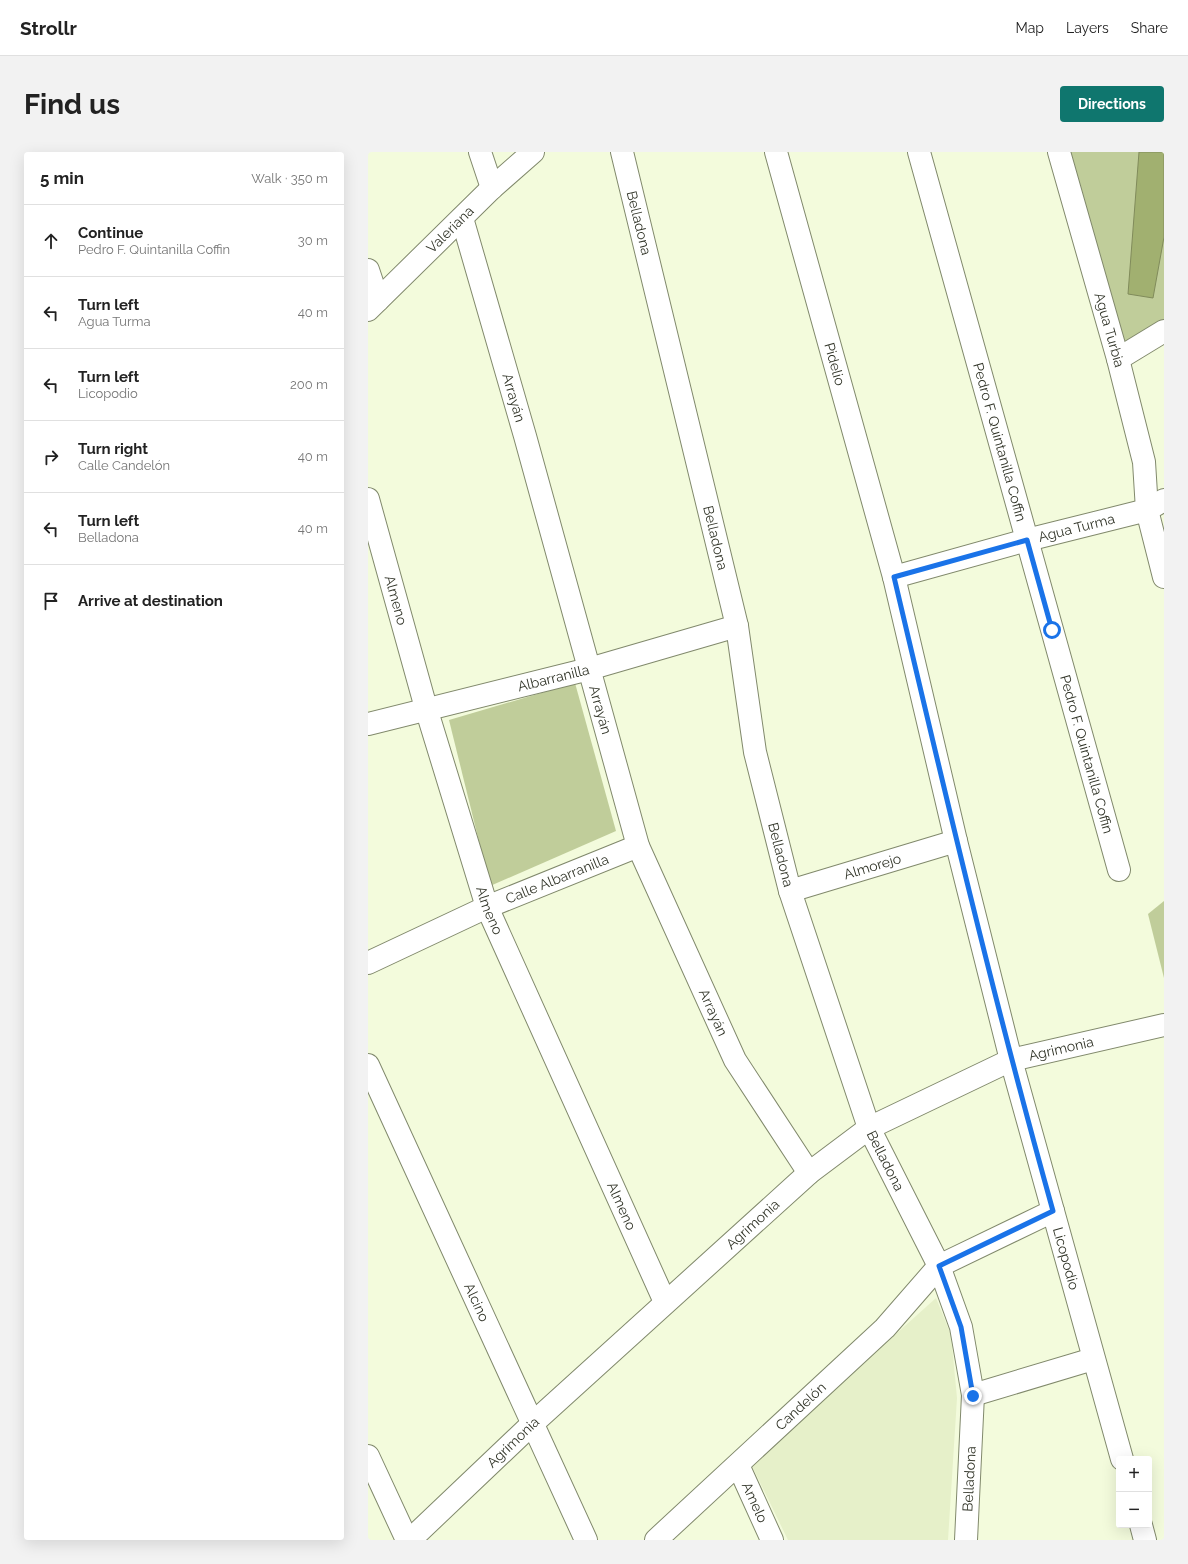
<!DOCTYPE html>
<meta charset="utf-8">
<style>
body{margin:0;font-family:Raleway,sans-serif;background:#f2f2f2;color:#222}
.controls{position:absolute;right:12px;bottom:12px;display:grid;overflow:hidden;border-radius:4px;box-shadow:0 4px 16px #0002}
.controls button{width:36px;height:36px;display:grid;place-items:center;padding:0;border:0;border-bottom:1px solid #e0e0e0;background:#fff;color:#222;font:20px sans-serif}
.stop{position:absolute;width:12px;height:12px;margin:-9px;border:3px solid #1a73e8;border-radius:50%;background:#fff}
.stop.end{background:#1a73e8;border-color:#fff;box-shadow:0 1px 4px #0008}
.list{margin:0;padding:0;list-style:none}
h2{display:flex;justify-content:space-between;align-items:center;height:52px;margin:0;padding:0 16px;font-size:17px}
h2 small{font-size:13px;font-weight:400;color:#767676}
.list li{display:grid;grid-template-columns:26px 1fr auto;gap:12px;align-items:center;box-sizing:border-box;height:72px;padding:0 16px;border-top:1px solid #e0e0e0}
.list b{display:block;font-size:15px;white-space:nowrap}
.list p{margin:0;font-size:13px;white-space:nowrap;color:#767676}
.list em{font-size:13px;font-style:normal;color:#767676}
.icon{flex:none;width:22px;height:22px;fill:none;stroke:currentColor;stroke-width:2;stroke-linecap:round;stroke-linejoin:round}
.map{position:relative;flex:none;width:796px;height:1388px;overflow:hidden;border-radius:4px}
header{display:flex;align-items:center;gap:24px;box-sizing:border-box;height:56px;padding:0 20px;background:#fff;border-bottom:1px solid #e0e0e0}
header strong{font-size:19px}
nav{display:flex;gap:22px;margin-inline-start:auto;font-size:14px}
.intro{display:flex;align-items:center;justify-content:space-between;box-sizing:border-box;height:96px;padding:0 24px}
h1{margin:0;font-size:28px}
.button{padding:10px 18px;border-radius:4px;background:#0f766e;color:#fff;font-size:14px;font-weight:700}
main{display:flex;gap:24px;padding:0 24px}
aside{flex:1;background:#fff;border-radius:4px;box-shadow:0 4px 16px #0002}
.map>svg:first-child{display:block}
.built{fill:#e6f0c9}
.green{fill:#c0cd9a}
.water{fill:#a1b070;stroke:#808b5b}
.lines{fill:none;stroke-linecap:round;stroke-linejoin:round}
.minor-casing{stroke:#81896c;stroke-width:24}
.minor{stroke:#fff;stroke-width:22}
.route{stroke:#1a73e8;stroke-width:5}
.labels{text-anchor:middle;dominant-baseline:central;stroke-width:4;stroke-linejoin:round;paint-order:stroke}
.street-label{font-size:14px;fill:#323529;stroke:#fff}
</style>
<header>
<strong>Strollr</strong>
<nav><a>Map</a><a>Layers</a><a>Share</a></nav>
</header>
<div class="intro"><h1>Find us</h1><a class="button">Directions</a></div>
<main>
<aside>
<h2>5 min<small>Walk · 350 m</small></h2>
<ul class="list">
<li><svg class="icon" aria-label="ahead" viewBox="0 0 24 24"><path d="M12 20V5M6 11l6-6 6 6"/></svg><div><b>Continue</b><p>Pedro F. Quintanilla Coffin</p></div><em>30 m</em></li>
<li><svg class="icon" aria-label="left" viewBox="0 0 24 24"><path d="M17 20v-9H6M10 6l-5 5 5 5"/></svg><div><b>Turn left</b><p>Agua Turma</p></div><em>40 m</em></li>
<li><svg class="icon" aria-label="left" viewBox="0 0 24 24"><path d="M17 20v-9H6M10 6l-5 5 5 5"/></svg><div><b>Turn left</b><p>Licopodio</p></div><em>200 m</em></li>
<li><svg class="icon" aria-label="right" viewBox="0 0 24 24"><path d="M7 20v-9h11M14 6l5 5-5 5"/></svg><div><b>Turn right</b><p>Calle Candelón</p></div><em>40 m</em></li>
<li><svg class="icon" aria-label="left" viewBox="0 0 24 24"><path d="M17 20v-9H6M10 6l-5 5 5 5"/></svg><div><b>Turn left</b><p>Belladona</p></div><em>40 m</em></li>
<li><svg class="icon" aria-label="arrive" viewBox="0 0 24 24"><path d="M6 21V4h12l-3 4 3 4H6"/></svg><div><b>Arrive at destination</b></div></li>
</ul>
</aside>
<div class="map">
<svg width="796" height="1388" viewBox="0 0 796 1388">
<rect width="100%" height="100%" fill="#f3fbdc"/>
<path class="built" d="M568,1146L583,1183L589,1246L580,1388H420L383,1312Z"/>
<g class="green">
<path d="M691,0H796V179L750,207Z"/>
<path d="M207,531L248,679L122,734L81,568Z"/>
<path d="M796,749V826L780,762Z"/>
</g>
<path class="water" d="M771,0H796V85L785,146L760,142Z"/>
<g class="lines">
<defs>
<g id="minor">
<path d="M112,0L124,36"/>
<path id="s1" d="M254,0L369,474L387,600L422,739L501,976L571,1114L593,1175L605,1243L598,1388"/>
<path id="s2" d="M408,0L526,425L588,689L643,908L754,1307"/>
<path id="s3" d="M551,0L751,718"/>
<path id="s4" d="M691,0L750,207L776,310L779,358L796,425"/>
<path id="s5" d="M94,66L157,284L270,694L367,908L441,1021"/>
<path d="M0,118L10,148"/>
<path id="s6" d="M0,158L124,36L165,0"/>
<path d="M750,207L796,179"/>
<path id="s7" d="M0,347L58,556L119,755L297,1150"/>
<path id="s8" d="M526,425L659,388L779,358L796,348"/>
<path id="s9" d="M0,572L221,517L369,474"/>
<path id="s10" d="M422,739L588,689"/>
<path id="s11" d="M0,811L119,755L270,694"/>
<path id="s12" d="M0,913L218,1388"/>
<path d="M605,1243L725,1207"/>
<path d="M0,1304L39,1388"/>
<path id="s13" d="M370,1313L404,1388"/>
<path d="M773,1373L777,1388"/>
<path id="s14" d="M42,1388L164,1272L441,1021L501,976L643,908L796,873"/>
<path id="s15" d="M288,1388L517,1176L571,1114L685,1059"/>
</g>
</defs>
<use href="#minor" class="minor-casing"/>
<use href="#minor" class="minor"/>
</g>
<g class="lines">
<path class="route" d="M605,1244L593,1175L571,1114L685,1059C626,849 576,637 526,425L659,388L684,478"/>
</g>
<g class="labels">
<g class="street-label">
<text stroke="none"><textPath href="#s1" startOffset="73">Belladona</textPath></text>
<text stroke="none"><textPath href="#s6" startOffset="115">Valeriana</textPath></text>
<text stroke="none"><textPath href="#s4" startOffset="185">Agua Turbia</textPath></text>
<text stroke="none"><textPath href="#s2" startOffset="220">Pidelio</textPath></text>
<text stroke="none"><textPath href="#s5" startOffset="187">Arrayán</textPath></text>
<text stroke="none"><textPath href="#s3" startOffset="301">Pedro F. Quintanilla Coffin</textPath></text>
<text stroke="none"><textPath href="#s8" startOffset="189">Agua Turma</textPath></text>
<text stroke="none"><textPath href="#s1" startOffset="397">Belladona</textPath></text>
<text stroke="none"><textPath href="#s7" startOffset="105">Almeno</textPath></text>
<text stroke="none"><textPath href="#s9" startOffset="191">Albarranilla</textPath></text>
<text stroke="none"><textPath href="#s5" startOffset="511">Arrayán</textPath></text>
<text stroke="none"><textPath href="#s3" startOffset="625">Pedro F. Quintanilla Coffin</textPath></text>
<text stroke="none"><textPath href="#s1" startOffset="721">Belladona</textPath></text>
<text stroke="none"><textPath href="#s10" startOffset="86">Almorejo</textPath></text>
<text stroke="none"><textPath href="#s11" startOffset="207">Calle Albarranilla</textPath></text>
<text stroke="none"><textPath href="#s7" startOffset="429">Almeno</textPath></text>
<text stroke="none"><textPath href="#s5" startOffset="835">Arrayán</textPath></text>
<text stroke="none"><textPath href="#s14" startOffset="826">Agrimonia</textPath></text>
<text stroke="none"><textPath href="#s1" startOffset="1045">Belladona</textPath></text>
<text stroke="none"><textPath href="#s7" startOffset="753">Almeno</textPath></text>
<text stroke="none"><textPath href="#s14" startOffset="466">Agrimonia</textPath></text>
<text stroke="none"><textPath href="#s2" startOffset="1144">Licopodio</textPath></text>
<text stroke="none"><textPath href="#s12" startOffset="261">Alcino</textPath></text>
<text stroke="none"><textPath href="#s15" startOffset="197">Candelón</textPath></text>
<text stroke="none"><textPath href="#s14" startOffset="142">Agrimonia</textPath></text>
<text transform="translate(601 1327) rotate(-87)">Belladona</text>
<text stroke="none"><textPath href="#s13" startOffset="41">Amelo</textPath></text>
</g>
</g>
</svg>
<div class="controls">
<button>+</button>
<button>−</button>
</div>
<div class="stop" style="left:684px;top:478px"></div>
<div class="stop end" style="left:605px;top:1244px"></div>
</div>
</main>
